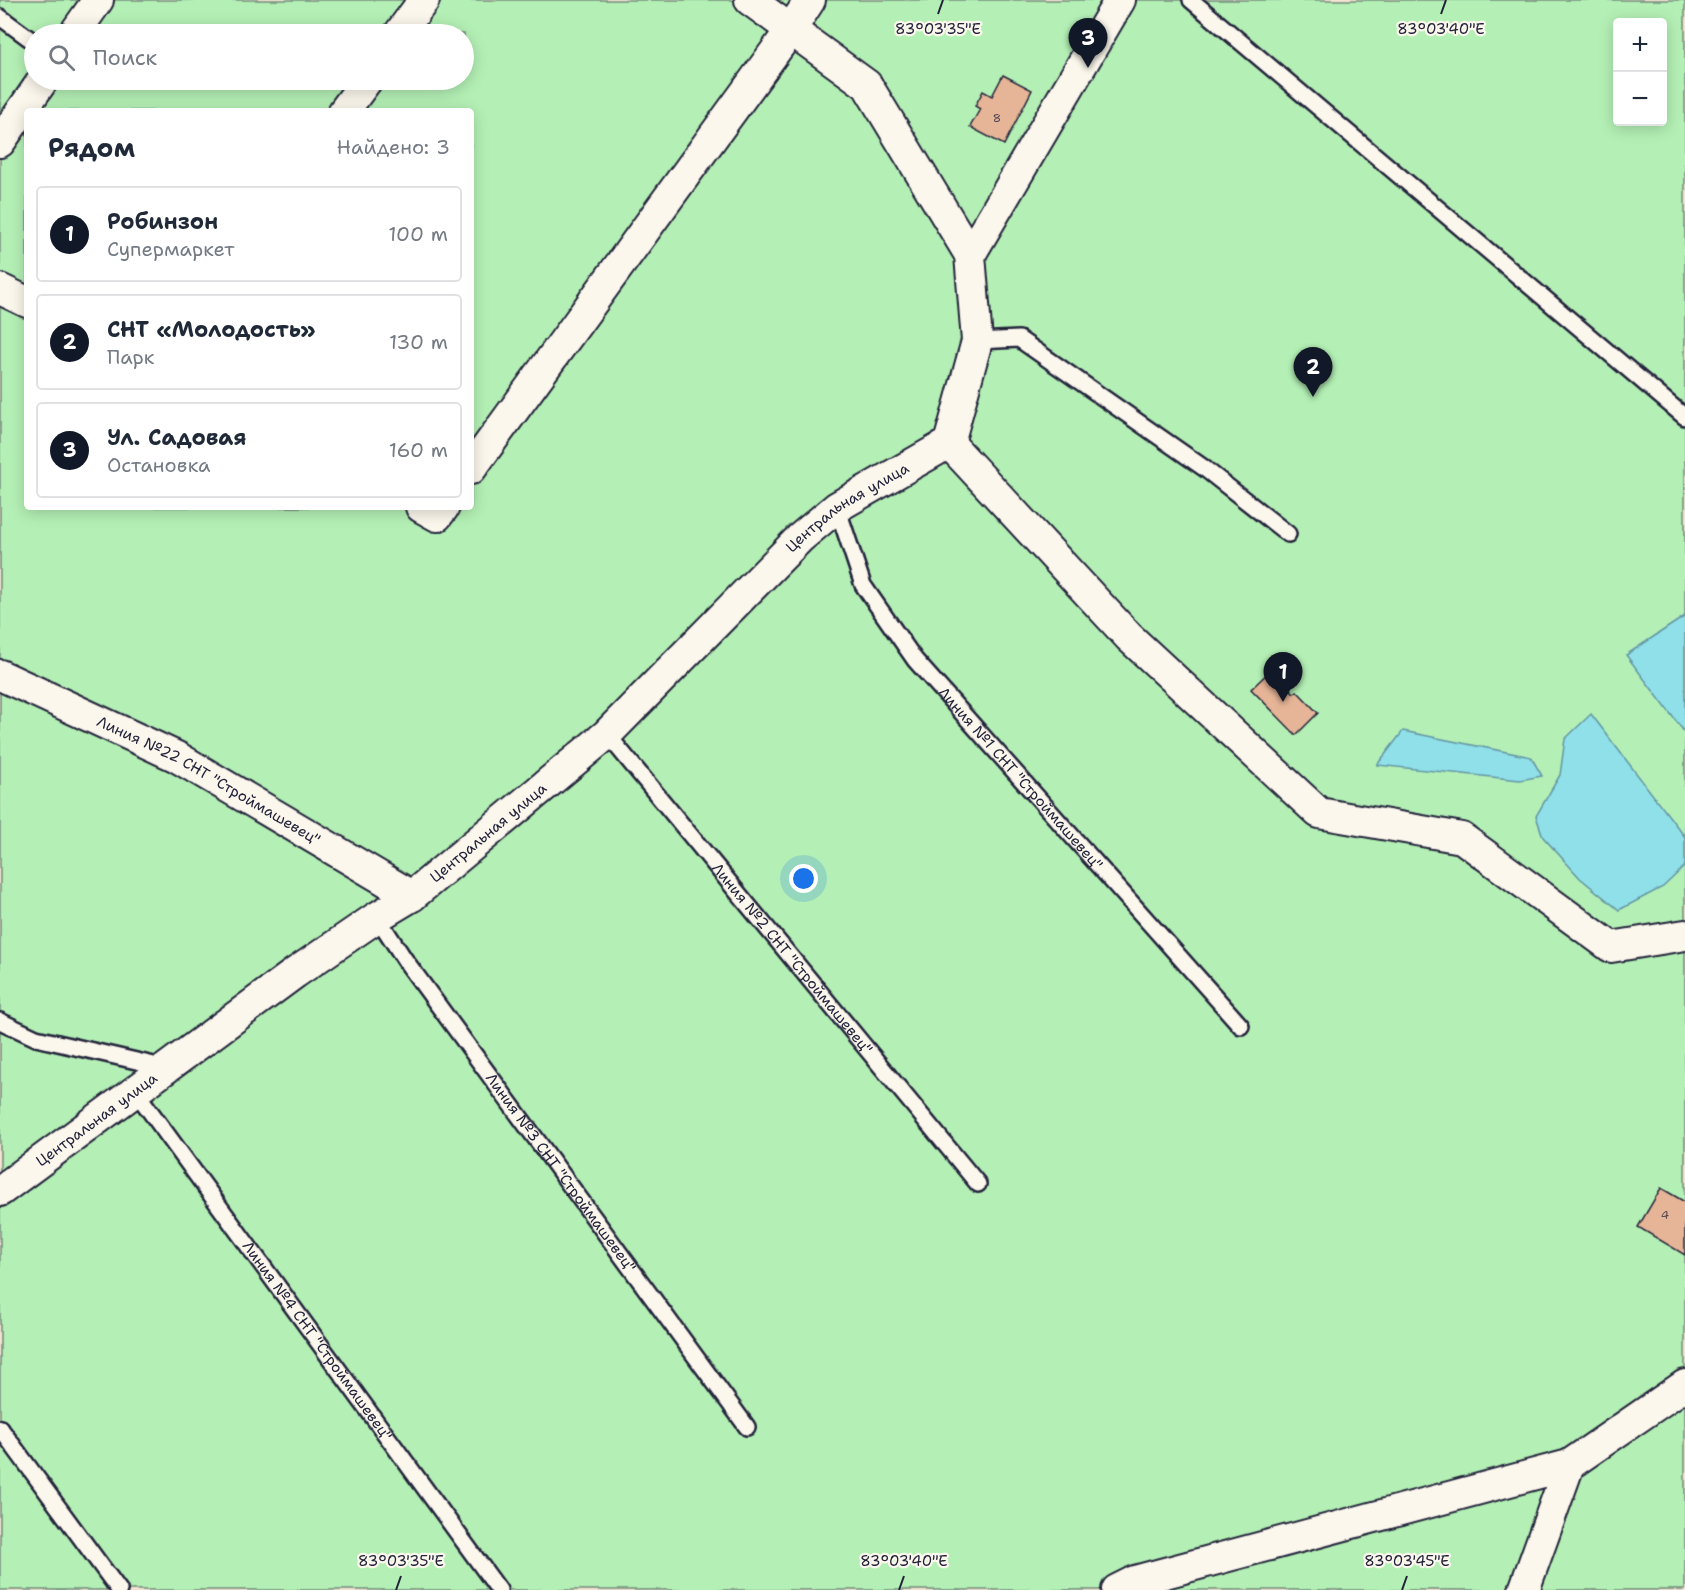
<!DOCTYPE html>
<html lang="ru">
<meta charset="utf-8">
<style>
body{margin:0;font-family:"Shantell Sans",sans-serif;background:#f6f6f7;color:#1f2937}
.controls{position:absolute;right:18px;top:18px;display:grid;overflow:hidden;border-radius:6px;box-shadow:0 3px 15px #0003}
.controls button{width:54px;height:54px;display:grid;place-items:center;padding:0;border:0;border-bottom:2px solid #e0e1e3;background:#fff;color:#1f2937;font:30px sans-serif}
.you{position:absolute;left:804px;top:879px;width:21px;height:21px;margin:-15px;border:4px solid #fff;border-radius:50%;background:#1a73e8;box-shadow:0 0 0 9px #1a73e833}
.badge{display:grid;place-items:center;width:39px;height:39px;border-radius:50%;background:#111827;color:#fff;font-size:20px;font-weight:700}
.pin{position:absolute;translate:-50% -50px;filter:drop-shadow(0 2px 3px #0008)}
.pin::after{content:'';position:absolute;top:32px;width:21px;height:18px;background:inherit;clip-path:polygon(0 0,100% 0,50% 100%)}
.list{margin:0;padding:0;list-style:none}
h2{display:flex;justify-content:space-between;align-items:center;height:78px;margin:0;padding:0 24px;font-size:26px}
h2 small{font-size:20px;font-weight:400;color:#747a83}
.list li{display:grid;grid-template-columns:39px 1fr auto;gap:18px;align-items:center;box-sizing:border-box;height:96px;margin:0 12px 12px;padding:0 12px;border:2px solid #e0e1e3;border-radius:6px}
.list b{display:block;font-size:22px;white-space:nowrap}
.list p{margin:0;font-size:20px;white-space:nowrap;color:#747a83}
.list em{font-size:20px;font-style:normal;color:#747a83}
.icon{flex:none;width:33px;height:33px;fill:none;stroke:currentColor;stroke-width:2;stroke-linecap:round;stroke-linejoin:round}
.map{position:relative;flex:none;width:1685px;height:1590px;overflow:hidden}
.search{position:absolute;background:#fff;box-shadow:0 3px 15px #0003;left:24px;top:24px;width:450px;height:66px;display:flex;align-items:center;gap:15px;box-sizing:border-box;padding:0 21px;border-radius:33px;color:#747a83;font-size:22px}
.panel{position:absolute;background:#fff;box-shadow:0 3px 15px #0003;left:24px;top:108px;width:450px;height:402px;border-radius:6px}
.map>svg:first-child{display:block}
.green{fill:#b4f0b5;stroke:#6b8978;stroke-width:1.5;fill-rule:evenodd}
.water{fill:#8fe0e8;stroke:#6394a3;stroke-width:1.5}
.building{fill:#e6b597;stroke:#22223b;stroke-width:1.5}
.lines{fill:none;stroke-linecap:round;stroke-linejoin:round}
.lane-casing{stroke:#22223b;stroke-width:20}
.street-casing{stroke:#22223b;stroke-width:34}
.lane{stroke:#fbf7ec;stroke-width:15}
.street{stroke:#fbf7ec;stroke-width:30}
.ticks{fill:none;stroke:#22223b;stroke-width:2}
.labels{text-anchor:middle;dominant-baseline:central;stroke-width:4.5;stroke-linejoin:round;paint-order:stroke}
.number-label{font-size:12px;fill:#534752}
.street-label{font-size:15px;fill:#22223b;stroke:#fbf7ec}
.ticks-label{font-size:15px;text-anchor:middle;fill:#22223b;stroke:#fbf7ec;stroke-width:4.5;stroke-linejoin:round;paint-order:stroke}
</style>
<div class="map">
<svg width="1685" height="1590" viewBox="0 0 1685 1590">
<rect width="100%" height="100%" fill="#f5e3d2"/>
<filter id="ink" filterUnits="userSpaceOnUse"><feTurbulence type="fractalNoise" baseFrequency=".0167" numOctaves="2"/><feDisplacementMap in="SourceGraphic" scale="12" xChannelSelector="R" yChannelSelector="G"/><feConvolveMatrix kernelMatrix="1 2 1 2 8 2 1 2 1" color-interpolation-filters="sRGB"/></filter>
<g filter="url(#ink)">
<path class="green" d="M0,0H1685V1590H0ZM1618,22H1662V122H1618ZM34,34H464V80H34ZM27,111H471V507H27Z"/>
<g class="water">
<path d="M1685,616V733L1626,655Z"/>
<path d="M1591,714L1685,837V866L1663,887L1619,910L1580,878L1543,837L1536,816L1560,775L1565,739Z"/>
<path d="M1403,731L1531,757L1542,776L1520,780L1377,765Z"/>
</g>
<g class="building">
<path d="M1003,75L1032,90L1004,145L970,127L980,109L975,106L983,91L992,96Z"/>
<path d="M1271,670L1294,693L1297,691L1318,713L1296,735L1251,689Z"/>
<path d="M1661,1188L1685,1202V1255L1638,1227Z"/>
</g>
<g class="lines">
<defs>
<g id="lane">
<path d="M1191,0L1685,417"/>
<path d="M0,17L34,42"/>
<path d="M977,341L1019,339L1204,468L1288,534"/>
<path id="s1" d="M837,507L863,585L915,660L1241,1026"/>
<path id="s2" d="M607,734L978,1184"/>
<path id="s3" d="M377,917L405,960L747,1427"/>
<path d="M0,1021L36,1038L167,1068"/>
<path id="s4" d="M136,1092L499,1590"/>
<path d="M0,1428L119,1590"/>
</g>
<g id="street">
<path d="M750,0L867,85L970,255L977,341L949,443"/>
<path d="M74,34L98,0"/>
<path d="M399,34L424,0"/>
<path d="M344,111L367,80"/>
<path d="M0,142L43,80"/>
<path d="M970,255L1120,0"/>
<path d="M0,289L27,302"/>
<path d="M949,443L1129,637L1319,813L1462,838L1611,947L1685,935"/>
<path d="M471,469L790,31L810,0"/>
<path d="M421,507L437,516L444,507"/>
<path id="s5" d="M0,675L177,757L412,896"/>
<path id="s6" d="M0,1191L295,973L377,917L412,896L607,734L800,538L837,507L949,443"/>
<path d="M1117,1590L1135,1581L1569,1465L1685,1385"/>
<path d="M1524,1590L1569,1465"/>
</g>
</defs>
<use href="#lane" class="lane-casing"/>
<use href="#street" class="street-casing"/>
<use href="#lane" class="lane"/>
<use href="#street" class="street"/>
</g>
</g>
<path class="ticks" d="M938,14L943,0M1441,14L1446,0M396,1590L401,1576M899,1590L904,1576M1402,1590L1407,1576"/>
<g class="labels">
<g class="number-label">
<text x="997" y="118">8</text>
<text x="1665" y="1215">4</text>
</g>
<g class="street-label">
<text stroke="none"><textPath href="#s6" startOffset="1092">Центральная улица</textPath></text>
<text stroke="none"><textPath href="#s1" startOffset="332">Линия №1 СНТ "Строймашевец"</textPath></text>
<text stroke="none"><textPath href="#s5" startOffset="234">Линия №22 СНТ "Строймашевец"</textPath></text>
<text stroke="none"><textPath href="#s6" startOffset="606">Центральная улица</textPath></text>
<text stroke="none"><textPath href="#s2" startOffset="291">Линия №2 СНТ "Строймашевец"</textPath></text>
<text stroke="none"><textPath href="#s6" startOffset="120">Центральная улица</textPath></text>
<text stroke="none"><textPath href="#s3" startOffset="315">Линия №3 СНТ "Строймашевец"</textPath></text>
<text stroke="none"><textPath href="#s4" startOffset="308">Линия №4 СНТ "Строймашевец"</textPath></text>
</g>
</g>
<g class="ticks-label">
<text x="938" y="34">83°03'35"E</text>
<text x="1441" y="34">83°03'40"E</text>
<text x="401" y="1566">83°03'35"E</text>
<text x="904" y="1566">83°03'40"E</text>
<text x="1407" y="1566">83°03'45"E</text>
</g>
</svg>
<div class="controls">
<button>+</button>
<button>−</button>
</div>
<div class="you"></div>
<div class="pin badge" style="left:1283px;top:702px">1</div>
<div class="pin badge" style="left:1313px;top:397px">2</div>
<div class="pin badge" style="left:1088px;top:68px">3</div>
<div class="search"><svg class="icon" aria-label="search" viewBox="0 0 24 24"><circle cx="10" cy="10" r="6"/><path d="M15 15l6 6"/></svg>Поиск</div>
<section class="panel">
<h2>Рядом<small>Найдено: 3</small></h2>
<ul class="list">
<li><span class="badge">1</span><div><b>Робинзон</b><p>Супермаркет</p></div><em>100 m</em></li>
<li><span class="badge">2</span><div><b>СНТ «Молодость»</b><p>Парк</p></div><em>130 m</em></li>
<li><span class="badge">3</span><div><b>Ул. Садовая</b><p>Остановка</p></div><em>160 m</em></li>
</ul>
</section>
</div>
